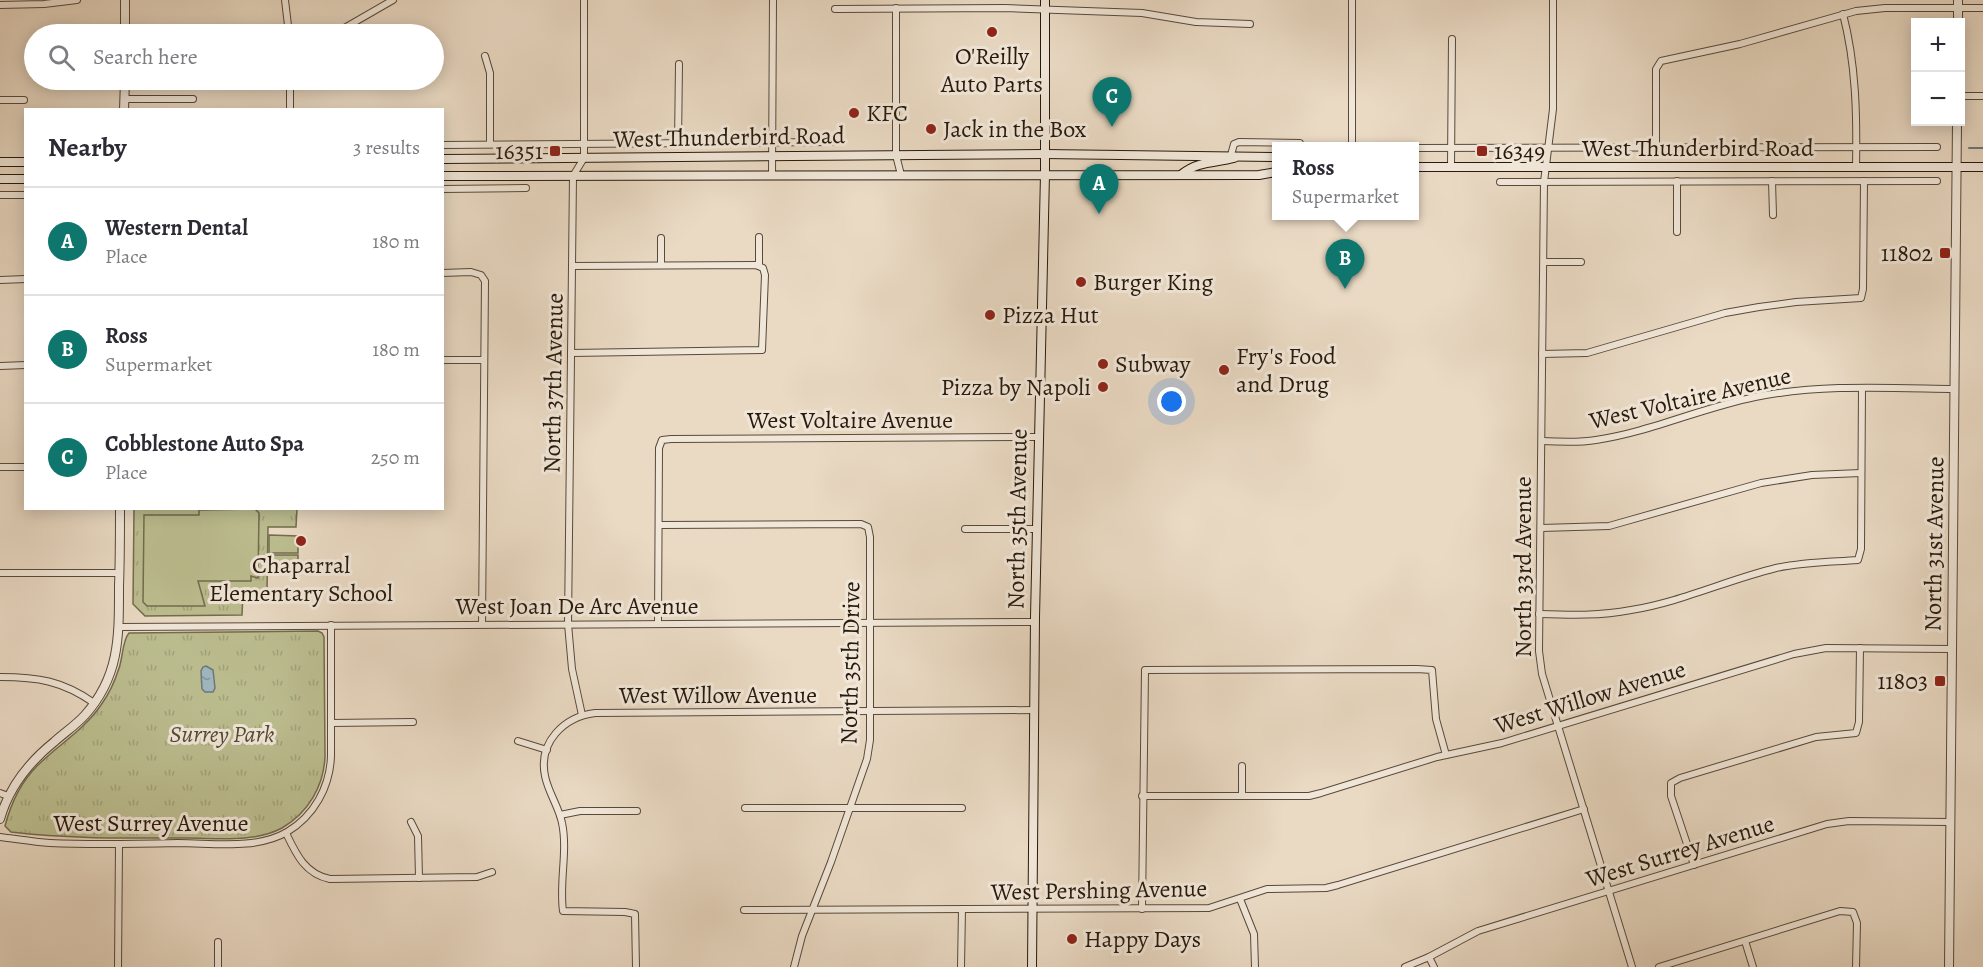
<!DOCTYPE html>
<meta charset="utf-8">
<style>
body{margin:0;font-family:Alegreya,serif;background:#f2f2f3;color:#2b2b33}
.controls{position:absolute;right:18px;top:18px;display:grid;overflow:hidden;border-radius:0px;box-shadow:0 3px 15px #0003}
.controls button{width:54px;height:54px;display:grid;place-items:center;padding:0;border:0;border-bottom:2px solid #e1e1e2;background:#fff;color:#2b2b33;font:30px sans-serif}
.you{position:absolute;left:1172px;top:402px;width:21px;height:21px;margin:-15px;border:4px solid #fff;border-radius:50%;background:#1a73e8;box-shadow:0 0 0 9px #1a73e833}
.badge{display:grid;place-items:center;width:39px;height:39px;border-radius:50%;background:#0f766e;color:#fff;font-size:20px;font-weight:700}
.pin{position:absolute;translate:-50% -50px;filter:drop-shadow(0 2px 3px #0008)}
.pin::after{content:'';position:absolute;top:32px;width:21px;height:18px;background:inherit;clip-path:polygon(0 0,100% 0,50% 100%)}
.popup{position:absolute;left:1272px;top:142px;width:147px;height:78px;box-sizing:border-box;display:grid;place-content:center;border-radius:0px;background:#fff;filter:drop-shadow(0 2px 4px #0005);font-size:20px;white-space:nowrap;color:#7c7c81}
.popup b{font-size:22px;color:#2b2b33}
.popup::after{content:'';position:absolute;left:50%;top:100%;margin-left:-12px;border:12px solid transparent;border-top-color:#fff}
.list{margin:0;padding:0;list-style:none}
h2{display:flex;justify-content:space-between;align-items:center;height:78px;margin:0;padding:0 24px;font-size:26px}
h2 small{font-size:20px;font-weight:400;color:#7c7c81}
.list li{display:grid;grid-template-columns:39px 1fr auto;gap:18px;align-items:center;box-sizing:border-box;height:108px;padding:0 24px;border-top:2px solid #e1e1e2}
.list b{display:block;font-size:22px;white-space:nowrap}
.list p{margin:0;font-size:20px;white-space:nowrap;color:#7c7c81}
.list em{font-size:20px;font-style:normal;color:#7c7c81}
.icon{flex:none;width:33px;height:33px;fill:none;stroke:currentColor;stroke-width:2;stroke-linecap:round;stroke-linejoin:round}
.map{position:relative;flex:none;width:1983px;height:967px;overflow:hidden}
.search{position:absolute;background:#fff;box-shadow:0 3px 15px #0003;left:24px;top:24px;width:420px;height:66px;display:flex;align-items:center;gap:15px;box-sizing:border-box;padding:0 21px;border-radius:33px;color:#7c7c81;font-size:22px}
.panel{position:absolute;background:#fff;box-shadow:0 3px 15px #0003;left:24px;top:108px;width:420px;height:402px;border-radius:0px}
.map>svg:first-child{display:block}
.park{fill:url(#park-tufts);stroke:#726c4e;stroke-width:1.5}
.garden{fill:#bcbe90;stroke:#726c4e;stroke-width:1.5}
.water{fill:url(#water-ripples);stroke:#6f7878;stroke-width:1.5}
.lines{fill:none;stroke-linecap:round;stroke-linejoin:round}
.stream{stroke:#6f7878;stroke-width:2}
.minor-casing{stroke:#58493a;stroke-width:8}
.tertiary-casing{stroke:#58493a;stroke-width:10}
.secondary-casing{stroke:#27190c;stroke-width:10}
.minor{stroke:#f1e7d9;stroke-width:6}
.tertiary{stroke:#f1e7d9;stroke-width:8}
.secondary{stroke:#f1e7d9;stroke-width:8}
.poi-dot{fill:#8f2418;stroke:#f1e7d9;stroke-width:2}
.labels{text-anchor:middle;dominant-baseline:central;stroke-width:6;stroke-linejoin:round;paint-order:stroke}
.poi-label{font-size:24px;fill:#27190c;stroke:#f1e7d9;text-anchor:start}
.street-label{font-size:24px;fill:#27190c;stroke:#f1e7d9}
.park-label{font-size:24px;font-style:italic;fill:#544b34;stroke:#f1e7d9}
</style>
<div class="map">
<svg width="1983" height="967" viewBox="0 0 1983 967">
<defs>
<pattern id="park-tufts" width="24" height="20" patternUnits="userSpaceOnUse" patternTransform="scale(1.5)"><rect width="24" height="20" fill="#bcbe90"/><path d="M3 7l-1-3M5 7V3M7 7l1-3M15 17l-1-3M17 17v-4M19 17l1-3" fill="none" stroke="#a2a37b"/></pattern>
<pattern id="water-ripples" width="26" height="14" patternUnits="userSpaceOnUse" patternTransform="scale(1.5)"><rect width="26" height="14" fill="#9fb7c0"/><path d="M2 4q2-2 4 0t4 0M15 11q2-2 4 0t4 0" fill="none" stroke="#82949a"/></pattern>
</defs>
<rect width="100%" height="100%" fill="#eadac4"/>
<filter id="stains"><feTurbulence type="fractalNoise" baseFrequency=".00333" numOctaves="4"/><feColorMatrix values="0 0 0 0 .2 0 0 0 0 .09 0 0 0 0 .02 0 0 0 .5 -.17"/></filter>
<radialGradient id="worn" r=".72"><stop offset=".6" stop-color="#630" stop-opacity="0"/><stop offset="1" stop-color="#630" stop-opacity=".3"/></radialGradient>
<g class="park">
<path d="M134,509H297L296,527H268L267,592L243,593L242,615L145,616L133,604Z"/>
<path d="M318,631L322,633L324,637L325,756C324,786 308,813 282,828C254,843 217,838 186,838C128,838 70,839 11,832L5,826C11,803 20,783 37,766C58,745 84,730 101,705C109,694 115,681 119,668C123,658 122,641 129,633Z"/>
</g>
<g class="garden">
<path d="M255,509L259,513L258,578L251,576V581H198L205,606H147L143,602L144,515H199V510Z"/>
<path d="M269,535L298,536V553H269Z"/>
<rect x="269" y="555" width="29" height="17"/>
</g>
<path class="water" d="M206,666L213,670L215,688L213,692H205L202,689L201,671L203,667Z"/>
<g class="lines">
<path class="stream" d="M1969,148H1983"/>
<defs>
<g id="minor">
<path d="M285,0L289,34"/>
<path d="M1553,0V109L1544,182L1539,651L1542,674L1632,967"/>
<path d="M0,5L44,4L77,0"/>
<path d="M896,8V155L901,175"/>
<path d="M835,9L1005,8L1142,13L1196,22L1250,24"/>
<path d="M1843,14C1856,64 1857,115 1856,167"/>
<path d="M334,34L393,0"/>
<path d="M485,56L490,73V144"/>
<path d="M290,80V110"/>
<path d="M1960,96H1983"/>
<path d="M125,99H193"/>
<path d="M0,100H24"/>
<path d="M678,143L679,64"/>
<path d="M442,145L831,142"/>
<path d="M1352,146V0"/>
<path d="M1414,148L1937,147"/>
<path d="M1656,149V69L1661,61L1740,44L1856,11L1885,8H1983"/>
<path d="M1231,155L1234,144L1239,142L1300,143L1301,146"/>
<path d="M1451,167L1452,39"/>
<path d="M772,176L773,0"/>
<path d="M1677,181V232"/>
<path d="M1772,181L1773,215"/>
<path d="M1500,182L1937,181"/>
<path d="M442,189L526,188"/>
<path d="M0,195H26"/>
<path d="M1544,262H1581"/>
<path d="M661,265V238"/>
<path d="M759,266V237"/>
<path d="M442,273L471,272L481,275L485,281L482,624"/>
<path d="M0,280L26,279"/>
<path d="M571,353L762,350L765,275L763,268L756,265L572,266"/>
<path d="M1542,354L1587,353L1725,313L1759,307L1796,302L1861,298L1863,289L1864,181"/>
<path d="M442,360H483"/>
<path d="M0,366L26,365"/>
<path d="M1542,441C1560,442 1578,443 1596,440C1650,432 1701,408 1755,397C1820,384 1888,388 1955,389"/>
<path d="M0,467H26"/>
<path d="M659,525L861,524L868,527L870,537V740L867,759L831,862L802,936L794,967"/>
<path d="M1541,528L1609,526L1761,483L1812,475L1861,473"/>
<path d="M965,529H1037"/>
<path d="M0,573H120"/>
<path d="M1539,614C1570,615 1601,616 1631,610C1681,602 1727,580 1776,568C1803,562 1831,562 1858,560L1861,549L1862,388"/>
<path d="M658,623L659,448L662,440L671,439L1038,437"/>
<path d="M119,627L1035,622"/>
<path d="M0,677C38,677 63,681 94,703"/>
<path d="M582,715L572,669L568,624L573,176L584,158V0"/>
<path d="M331,723L413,722"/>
<path d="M518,741L547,750"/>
<path d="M1242,766V796"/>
<path d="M0,793L8,796"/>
<path d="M1142,796H1309L1321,793L1437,757L1502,743L1794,654L1826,648L1952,649"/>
<path d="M745,808H962"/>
<path d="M560,815L580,811H637"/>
<path d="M411,822L418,836L419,878"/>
<path d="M286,833C296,854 305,874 330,879L477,877L492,872"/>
<path d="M0,837C17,839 33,842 50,843C93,845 136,844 178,843C213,843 256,850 287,832C314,816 330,787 331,756V625"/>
<path d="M1694,865L1671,796V783L1680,778L1816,737L1856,733L1859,722L1860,648"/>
<path d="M1240,899L1254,934L1255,967"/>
<path d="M1142,909L1145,670L1417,669L1432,670L1436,719L1446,755"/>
<path d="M744,910L1209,908L1267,889L1326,888L1338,885L1584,809"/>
<path d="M1745,941L1753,967"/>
<path d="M218,942V967"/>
<path d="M1429,957L1434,967"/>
<path d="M118,967L119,844"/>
<path d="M636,967L635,914L625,912L563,911C559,882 568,851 562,823C559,807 548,792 545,776C538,742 564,717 595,713L1035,710"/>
<path d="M961,967L962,909"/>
<path d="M1405,967L1429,957L1478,931L1827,824L1849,821L1950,822"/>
<path d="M1659,967L1840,911L1853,912L1857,923L1856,967"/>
</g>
<g id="tertiary">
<path d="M1958,22V0"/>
<path d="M125,34V0"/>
<path d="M124,110L125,80"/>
<path d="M0,819C9,787 28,763 54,742C64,733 76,725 85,715C120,676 119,636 119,586C120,560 120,534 120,508"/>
<path d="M1949,967L1957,122"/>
</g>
<g id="secondary">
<path d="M442,159L1045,154L1276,157"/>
<path d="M0,162H26"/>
<path d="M1414,167H1983"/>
<path d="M1182,174C1198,161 1215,163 1234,158"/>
<path d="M442,176L1259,175L1276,172"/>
<path d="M0,179H26"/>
<path d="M1032,967L1035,617L1045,174V0"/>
</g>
</defs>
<use href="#minor" class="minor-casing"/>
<use href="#tertiary" class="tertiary-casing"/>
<use href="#secondary" class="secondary-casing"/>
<use href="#minor" class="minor"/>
<use href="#tertiary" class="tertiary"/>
<use href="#secondary" class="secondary"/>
</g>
<g class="poi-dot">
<circle cx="992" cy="32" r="6"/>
<circle cx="854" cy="113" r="6"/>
<circle cx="931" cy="129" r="6"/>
<rect x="549" y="145" width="12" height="12" rx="3"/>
<rect x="1476" y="145" width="12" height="12" rx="3"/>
<rect x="1939" y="247" width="12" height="12" rx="3"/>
<circle cx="1081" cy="282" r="6"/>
<circle cx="990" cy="315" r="6"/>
<circle cx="1103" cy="364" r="6"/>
<circle cx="1224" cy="370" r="6"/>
<circle cx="1103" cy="387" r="6"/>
<circle cx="301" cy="541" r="6"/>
<rect x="1934" y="675" width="12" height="12" rx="3"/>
<circle cx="1072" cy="939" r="6"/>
</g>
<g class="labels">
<g class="poi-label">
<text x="992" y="56" text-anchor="middle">O'Reilly<tspan x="992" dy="28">Auto Parts</tspan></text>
<text x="866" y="113">KFC</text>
<text x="943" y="129">Jack in the Box</text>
<text x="543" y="151" text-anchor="end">16351</text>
<text x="1494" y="151">16349</text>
<text x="1933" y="253" text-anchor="end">11802</text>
<text x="1093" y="282">Burger King</text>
<text x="1002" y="315">Pizza Hut</text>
<text x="1236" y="356">Fry's Food<tspan x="1236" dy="28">and Drug</tspan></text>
<text x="1115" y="364">Subway</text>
<text x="1091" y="387" text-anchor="end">Pizza by Napoli</text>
<text x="301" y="565" text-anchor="middle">Chaparral<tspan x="301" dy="28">Elementary School</tspan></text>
<text x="1928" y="681" text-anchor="end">11803</text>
<text x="1084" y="939">Happy Days</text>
</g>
<g class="street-label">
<text transform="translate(729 137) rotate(-1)">West Thunderbird Road</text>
<text x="1698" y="148">West Thunderbird Road</text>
<text transform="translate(553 383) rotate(-89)">North 37th Avenue</text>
<text transform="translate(1690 398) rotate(-13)">West Voltaire Avenue</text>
<text x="850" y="420">West Voltaire Avenue</text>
<text transform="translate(1017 519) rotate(-89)">North 35th Avenue</text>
<text transform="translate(1934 544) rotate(-89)">North 31st Avenue</text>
<text transform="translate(1523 567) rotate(-90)">North 33rd Avenue</text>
<text x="577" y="606">West Joan De Arc Avenue</text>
<text transform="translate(850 663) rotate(-89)">North 35th Drive</text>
<text x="718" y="695">West Willow Avenue</text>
<text transform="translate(1590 697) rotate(-17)">West Willow Avenue</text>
<text x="151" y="823">West Surrey Avenue</text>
<text transform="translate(1680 851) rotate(-17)">West Surrey Avenue</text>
<text transform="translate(1099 890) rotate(-1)">West Pershing Avenue</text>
</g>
<g class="park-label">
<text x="222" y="734">Surrey Park</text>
</g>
</g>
<rect width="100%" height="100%" filter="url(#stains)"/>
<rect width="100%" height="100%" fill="url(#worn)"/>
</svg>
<div class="controls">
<button>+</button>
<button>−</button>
</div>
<div class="you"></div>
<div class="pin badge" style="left:1099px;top:214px">A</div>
<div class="pin badge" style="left:1345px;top:289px">B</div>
<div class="popup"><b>Ross</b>Supermarket</div>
<div class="pin badge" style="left:1112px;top:127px">C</div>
<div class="search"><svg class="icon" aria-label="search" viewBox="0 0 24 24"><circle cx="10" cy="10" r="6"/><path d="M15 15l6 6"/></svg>Search here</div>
<section class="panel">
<h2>Nearby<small>3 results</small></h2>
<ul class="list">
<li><span class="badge">A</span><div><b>Western Dental</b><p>Place</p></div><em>180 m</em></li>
<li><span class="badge">B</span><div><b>Ross</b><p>Supermarket</p></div><em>180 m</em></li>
<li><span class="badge">C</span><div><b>Cobblestone Auto Spa</b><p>Place</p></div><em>250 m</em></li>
</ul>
</section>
</div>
